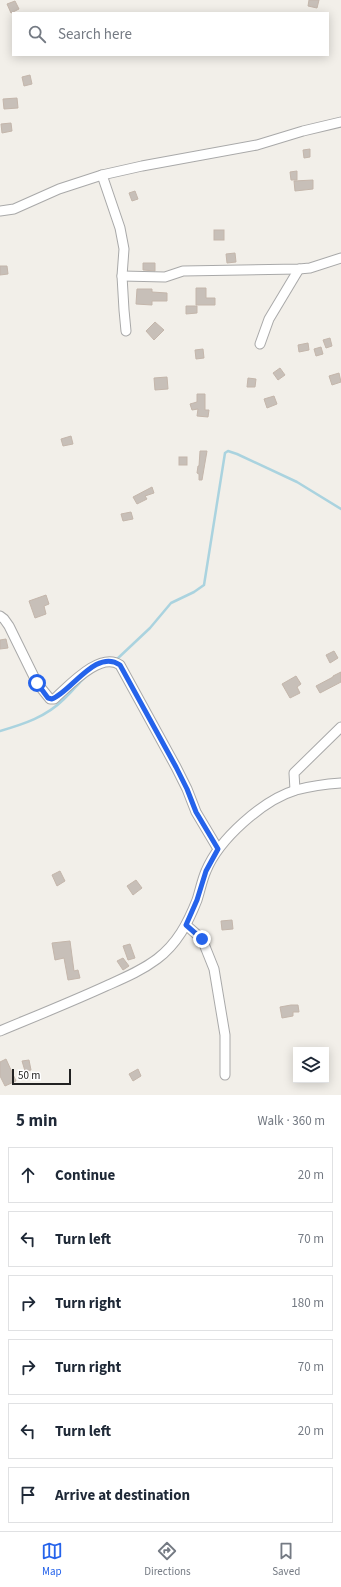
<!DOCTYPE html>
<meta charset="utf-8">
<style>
body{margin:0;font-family:"Source Sans 3",sans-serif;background:#f6f6f7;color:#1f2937}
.controls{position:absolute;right:12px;bottom:12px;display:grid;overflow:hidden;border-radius:0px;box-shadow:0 2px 10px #0003}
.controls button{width:36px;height:36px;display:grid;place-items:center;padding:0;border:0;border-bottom:1px solid #e0e1e3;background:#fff;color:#1f2937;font:20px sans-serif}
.scale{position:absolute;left:12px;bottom:10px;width:59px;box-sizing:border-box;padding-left:4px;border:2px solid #222;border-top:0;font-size:11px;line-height:14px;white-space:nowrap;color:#222;-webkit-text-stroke:3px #fff;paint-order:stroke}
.stop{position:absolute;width:12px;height:12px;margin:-9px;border:3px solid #2563eb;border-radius:50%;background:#fff}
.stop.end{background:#2563eb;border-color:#fff;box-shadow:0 1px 4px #0008}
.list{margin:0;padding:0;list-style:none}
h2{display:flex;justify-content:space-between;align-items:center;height:52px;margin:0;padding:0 16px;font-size:17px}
h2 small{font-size:13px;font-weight:400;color:#747a83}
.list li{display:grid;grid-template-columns:26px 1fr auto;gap:12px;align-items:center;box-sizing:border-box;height:56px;margin:0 8px 8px;padding:0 8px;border:1px solid #e0e1e3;border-radius:0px}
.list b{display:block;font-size:15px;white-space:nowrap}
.list em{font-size:13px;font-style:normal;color:#747a83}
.icon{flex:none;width:22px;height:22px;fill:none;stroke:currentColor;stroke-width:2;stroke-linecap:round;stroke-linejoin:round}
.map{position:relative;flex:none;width:341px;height:1095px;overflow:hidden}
.search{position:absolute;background:#fff;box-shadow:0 2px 10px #0003;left:12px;right:12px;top:12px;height:44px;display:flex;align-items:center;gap:10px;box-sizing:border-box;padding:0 14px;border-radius:0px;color:#747a83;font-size:15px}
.sheet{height:436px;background:#fff}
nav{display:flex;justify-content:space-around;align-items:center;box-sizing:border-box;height:56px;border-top:1px solid #e0e1e3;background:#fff;font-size:11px;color:#747a83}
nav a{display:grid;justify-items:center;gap:2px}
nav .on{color:#2563eb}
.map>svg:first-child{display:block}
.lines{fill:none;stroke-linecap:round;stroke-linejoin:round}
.stream{stroke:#aad3df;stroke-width:2.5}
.building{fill:#c7bfb8;stroke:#c4b6ab}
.minor-casing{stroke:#a9a9a9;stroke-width:11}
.minor{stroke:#fff;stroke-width:9}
.route{stroke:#2563eb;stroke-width:5}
</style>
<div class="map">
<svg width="341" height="1095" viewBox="0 0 341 1095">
<rect width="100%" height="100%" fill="#f2efe9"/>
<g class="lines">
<g class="stream">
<path d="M116,660L150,628L171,603L194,592L204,585L225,453L228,451L237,454L297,482L341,509"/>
<path d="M0,731C24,724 46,717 64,699C71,693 77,685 84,678"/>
</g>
</g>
<g class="building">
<path d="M309,0H319L317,8L308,6Z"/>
<path d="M15,1L19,9L11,13L7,4Z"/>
<path d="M30,75L32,84L24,86L22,77Z"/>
<path d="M17,98L18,108L4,109L3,99Z"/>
<path d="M11,123L12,131L2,133L1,124Z"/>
<path d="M310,149V157L304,158L303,150Z"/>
<path d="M297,171V180H291L290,172Z"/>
<path d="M313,180V189L295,191L294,181Z"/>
<path d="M135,191L138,199L132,201L129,193Z"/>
<rect x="214" y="230" width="10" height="10"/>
<path d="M235,253L236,262L227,263L226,254Z"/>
<path d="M143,263H155V271L143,270Z"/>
<path d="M0,266H7L8,274L0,275Z"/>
<path d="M196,288H206V298H215V305H196Z"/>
<path d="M137,289H152V292L167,293V301H152V305L136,304Z"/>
<path d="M186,306H197V313L186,314Z"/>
<path d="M155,322L164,330L154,340L146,331Z"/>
<path d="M330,338L332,346L326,348L323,340Z"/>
<path d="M308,343L309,350L299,352L298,345Z"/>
<path d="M321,347L323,354L316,356L314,349Z"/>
<path d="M203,349L204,358L196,359L195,350Z"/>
<path d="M280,368L285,375L278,380L273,373Z"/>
<path d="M339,373L341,382L332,385L329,376Z"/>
<path d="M167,377L168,389L155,390L154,378Z"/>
<path d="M248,378L256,379L255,387H247Z"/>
<path d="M197,394H205V410H209L208,417L197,416L198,409L192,410L190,404L197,402Z"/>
<path d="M274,396L277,404L267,408L264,399Z"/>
<path d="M71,436L73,444L63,446L61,439Z"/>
<path d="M200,451H207L202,480H199V474L197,473L198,466H199Z"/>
<rect x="179" y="457" width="8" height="8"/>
<path d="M152,487L154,493L145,496L147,499L137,504L133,497Z"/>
<path d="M131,512L133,519L123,521L121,514Z"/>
<path d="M46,595L49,604L44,606L46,614L35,618L29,601Z"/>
<path d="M6,639L8,648L0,649V640Z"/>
<path d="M334,651L338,658L330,663L326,655Z"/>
<path d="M341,672V682L320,693L316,686L333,677V676Z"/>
<path d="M296,676L301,684L297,687L300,693L290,698L282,684Z"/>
<path d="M60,871L65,881L57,886L52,875Z"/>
<path d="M136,880L142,888L133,895L127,886Z"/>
<path d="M232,920L233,929L222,930L221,921Z"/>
<path d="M70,941L74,971L78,970L80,978L68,980L64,958L55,960L52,943Z"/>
<path d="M130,944L135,958L128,960L123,946Z"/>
<path d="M123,958L129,966L123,970L117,961Z"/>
<path d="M291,1005H298L299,1012H293V1016L282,1018L280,1007Z"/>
<path d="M6,1059L16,1081L5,1086L0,1076V1062Z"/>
<path d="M29,1060L31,1070L25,1071L22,1061Z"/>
<path d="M138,1069L141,1076L133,1081L129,1074Z"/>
</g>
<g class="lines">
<defs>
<g id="minor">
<path d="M102,175L120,228L124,249L122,276L124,310L126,331"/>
<path d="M0,211L14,209L59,189L102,175L142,166L257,145L303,131L341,122"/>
<path d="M122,276L165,277L183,271L299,269L310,268L341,258"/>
<path d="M260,344L269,319L299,269"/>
<path d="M0,616L4,619L9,626L37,683L50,699H54C69,686 100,651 120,665L176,767L187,789L196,812L218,849"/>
<path d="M295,790L294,773L341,727"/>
<path d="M186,925L202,939L214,969L225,1035V1075"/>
<path d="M0,1031C36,1016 71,1002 106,986C124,978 141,971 157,959C177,944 188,923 197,900C200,891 202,880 206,871C219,839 263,800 296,790C311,786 326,784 341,783"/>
</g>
</defs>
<use href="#minor" class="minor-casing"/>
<use href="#minor" class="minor"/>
</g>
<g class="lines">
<path class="route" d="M37,683L48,698L52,699C71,692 96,648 120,665L176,767L187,789L196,812L218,849L206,871L197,900L186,925L202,939"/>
</g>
</svg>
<div class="controls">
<button><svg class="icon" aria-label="layers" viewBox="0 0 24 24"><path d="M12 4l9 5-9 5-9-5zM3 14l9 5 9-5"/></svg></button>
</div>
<div class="scale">50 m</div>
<div class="stop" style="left:37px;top:683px"></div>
<div class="stop end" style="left:202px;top:939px"></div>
<div class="search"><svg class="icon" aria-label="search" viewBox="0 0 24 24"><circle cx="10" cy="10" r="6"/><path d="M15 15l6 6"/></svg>Search here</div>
</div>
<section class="sheet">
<h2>5 min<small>Walk · 360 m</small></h2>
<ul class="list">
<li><svg class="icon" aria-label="ahead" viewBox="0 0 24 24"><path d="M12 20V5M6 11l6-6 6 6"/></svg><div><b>Continue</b></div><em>20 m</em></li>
<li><svg class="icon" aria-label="left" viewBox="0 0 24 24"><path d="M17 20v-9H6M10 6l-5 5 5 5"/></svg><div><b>Turn left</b></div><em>70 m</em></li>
<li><svg class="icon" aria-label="right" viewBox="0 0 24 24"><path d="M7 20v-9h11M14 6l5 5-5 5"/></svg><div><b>Turn right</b></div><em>180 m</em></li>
<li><svg class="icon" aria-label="right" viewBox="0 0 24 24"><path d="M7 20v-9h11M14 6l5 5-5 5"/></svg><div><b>Turn right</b></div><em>70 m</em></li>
<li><svg class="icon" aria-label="left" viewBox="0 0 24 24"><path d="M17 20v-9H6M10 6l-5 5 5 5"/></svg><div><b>Turn left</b></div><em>20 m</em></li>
<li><svg class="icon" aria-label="arrive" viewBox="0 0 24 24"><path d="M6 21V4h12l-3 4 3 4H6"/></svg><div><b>Arrive at destination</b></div></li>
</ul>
</section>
<nav>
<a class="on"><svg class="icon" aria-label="map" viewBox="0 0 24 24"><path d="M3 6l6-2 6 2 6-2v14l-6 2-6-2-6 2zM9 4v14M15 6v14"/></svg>Map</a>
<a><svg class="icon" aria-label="directions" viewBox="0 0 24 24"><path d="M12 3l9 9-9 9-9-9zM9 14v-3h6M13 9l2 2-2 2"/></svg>Directions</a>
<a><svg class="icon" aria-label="saved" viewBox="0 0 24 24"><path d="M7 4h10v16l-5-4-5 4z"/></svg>Saved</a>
</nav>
